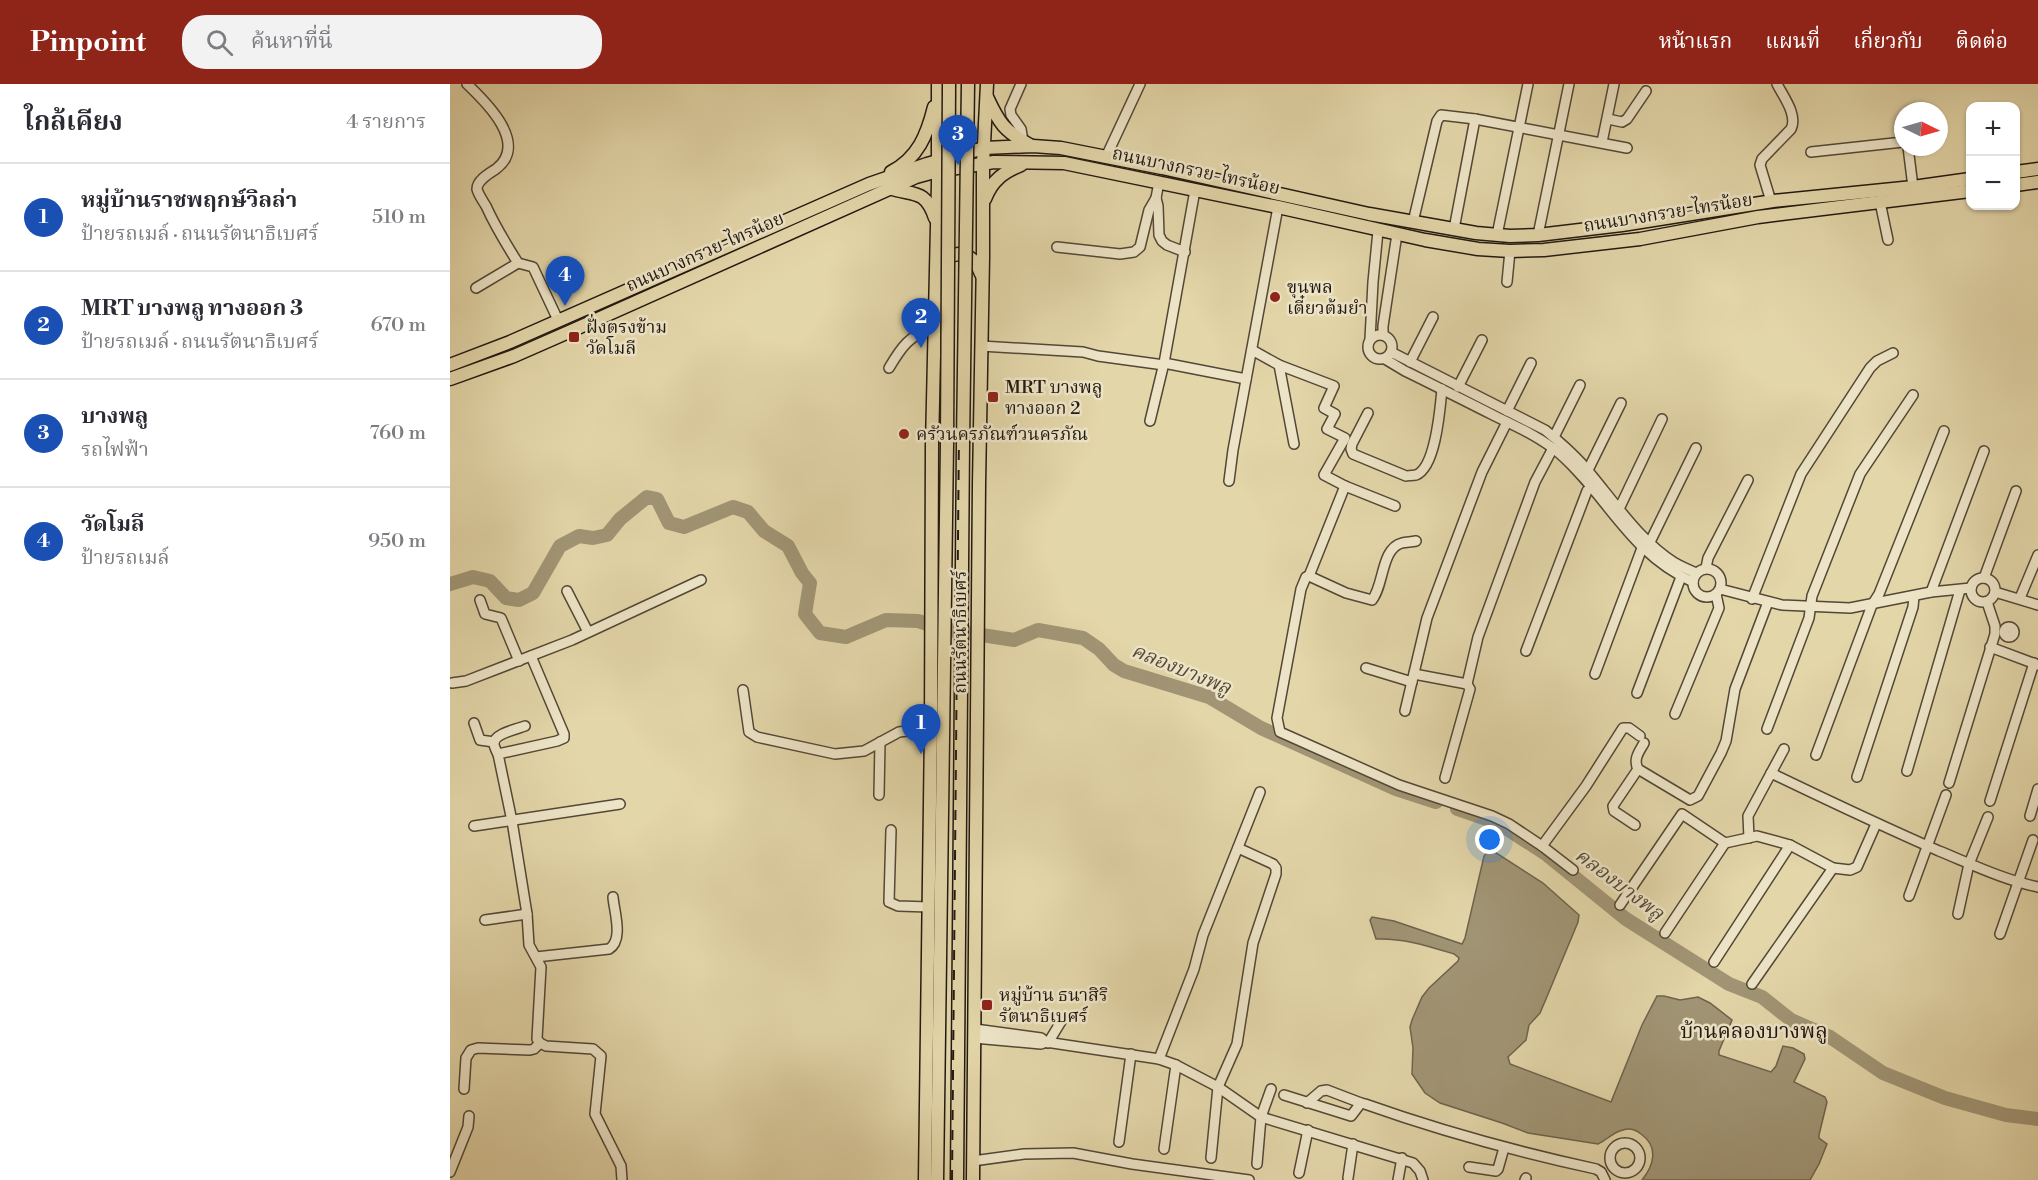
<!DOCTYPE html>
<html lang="th">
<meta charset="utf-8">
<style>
body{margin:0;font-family:"Libre Bodoni","Noto Serif Thai",serif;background:#f2f2f3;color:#2b2b33}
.controls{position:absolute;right:18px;top:18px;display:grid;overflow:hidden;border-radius:12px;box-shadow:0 2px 4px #0004}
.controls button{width:54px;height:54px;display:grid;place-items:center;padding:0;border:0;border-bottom:2px solid #e1e1e2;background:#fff;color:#2b2b33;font:30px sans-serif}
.compass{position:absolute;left:1444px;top:18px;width:54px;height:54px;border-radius:50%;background:#fff;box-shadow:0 2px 4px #0004;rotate:95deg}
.you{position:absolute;left:1040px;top:756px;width:21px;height:21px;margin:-15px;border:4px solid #fff;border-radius:50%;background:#1a73e8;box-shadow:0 0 0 9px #1a73e833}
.badge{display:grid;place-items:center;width:39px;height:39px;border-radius:50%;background:#8f2418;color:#fff;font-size:20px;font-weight:700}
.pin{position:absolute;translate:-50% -50px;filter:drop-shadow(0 2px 3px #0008)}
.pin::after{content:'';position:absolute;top:32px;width:21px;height:18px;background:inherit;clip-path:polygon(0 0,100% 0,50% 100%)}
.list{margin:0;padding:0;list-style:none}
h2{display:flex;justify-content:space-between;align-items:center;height:78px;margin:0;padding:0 24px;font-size:26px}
h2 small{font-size:20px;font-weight:400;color:#7c7c81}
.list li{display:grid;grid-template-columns:39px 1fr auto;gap:18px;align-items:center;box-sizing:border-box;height:108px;padding:0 24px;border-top:2px solid #e1e1e2}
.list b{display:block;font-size:22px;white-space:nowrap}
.list p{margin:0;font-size:20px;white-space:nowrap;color:#7c7c81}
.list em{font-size:20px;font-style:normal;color:#7c7c81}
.icon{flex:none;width:33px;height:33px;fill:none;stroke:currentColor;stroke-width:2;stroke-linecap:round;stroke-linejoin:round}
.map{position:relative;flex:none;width:1588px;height:1096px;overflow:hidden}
header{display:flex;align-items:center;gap:36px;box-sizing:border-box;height:84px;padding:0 30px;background:#8f2418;color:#fff}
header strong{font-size:28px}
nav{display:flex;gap:33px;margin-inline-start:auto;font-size:21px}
.search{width:420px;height:54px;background:#f2f2f3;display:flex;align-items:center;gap:15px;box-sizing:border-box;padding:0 21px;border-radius:24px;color:#7c7c81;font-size:22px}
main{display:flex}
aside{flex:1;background:#fff}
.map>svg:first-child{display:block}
.water{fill:#a19575;stroke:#6e634d;stroke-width:1.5}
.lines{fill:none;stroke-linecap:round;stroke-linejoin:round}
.river{stroke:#a19575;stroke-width:14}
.minor-casing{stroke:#524836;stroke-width:12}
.major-casing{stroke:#211810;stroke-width:15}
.minor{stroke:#ede4c7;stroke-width:9}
.major{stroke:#e3d6a9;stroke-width:12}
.rail{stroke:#211810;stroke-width:2;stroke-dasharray:10 10;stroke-linecap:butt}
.major-bridge-casing{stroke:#211810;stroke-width:15;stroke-linecap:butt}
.major-bridge{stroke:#e3d6a9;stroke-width:12}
.poi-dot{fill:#8f2418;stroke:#ede4c7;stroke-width:2}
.labels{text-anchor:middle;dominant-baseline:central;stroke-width:5;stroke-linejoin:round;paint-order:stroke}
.street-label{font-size:18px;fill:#211810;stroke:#ede4c7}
.poi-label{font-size:18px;fill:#211810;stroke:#ede4c7;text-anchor:start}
.water-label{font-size:20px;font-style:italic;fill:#544a38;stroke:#ede4c7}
.quarter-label{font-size:21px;fill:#211810;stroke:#ede4c7}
</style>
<header>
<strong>Pinpoint</strong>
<div class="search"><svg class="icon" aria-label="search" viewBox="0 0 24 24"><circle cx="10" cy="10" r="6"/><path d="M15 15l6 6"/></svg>ค้นหาที่นี่</div>
<nav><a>หน้าแรก</a><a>แผนที่</a><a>เกี่ยวกับ</a><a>ติดต่อ</a></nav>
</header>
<main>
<aside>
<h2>ใกล้เคียง<small>4 รายการ</small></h2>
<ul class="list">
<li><span class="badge" style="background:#1a4fb4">1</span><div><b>หมู่บ้านราชพฤกษ์วิลล่า</b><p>ป้ายรถเมล์ · ถนนรัตนาธิเบศร์</p></div><em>510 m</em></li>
<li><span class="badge" style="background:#1a4fb4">2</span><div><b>MRT บางพลู ทางออก 3</b><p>ป้ายรถเมล์ · ถนนรัตนาธิเบศร์</p></div><em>670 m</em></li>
<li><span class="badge" style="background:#1a4fb4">3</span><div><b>บางพลู</b><p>รถไฟฟ้า</p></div><em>760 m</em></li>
<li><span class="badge" style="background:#1a4fb4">4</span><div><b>วัดโมลี</b><p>ป้ายรถเมล์</p></div><em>950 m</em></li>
</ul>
</aside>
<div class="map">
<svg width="1588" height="1096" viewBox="0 0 1588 1096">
<rect width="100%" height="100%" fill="#e3d6a9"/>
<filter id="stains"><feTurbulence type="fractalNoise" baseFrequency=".00333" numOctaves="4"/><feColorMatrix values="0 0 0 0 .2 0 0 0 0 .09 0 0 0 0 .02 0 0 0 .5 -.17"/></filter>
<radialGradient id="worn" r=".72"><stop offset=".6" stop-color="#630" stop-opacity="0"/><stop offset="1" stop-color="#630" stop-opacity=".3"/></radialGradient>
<path class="water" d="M1040,765L1093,799L1129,831L1128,838L1096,915L1090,929L1079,941L1076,956L1058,973L1060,980L1161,1018L1192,941L1207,912H1214L1230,916L1248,913L1260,919L1282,936L1269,967V971L1321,988L1326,982L1333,962L1343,964L1354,970L1355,975L1344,998L1375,1013L1377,1018L1369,1051V1054L1377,1060L1369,1080L1360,1096H1192C1204,1081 1209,1063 1191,1050C1186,1046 1179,1044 1173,1046C1163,1048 1157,1056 1148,1060L1078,1049L1052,1039L990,1019L975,1009L962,990L963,964L960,943L962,936L972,913L979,904L1008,877L1009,874L1004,870C978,862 954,854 926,855L920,836L922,833L944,837L1012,860L1015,854L1034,772Z"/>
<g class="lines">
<g class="river">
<path d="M0,500L23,493L40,497L56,514L69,516L83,509L110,462L129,452L143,454L157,451L170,435L197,413L207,415L219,439L234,443L283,423L298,428L314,447L338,462L352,489L360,499L355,530L370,549L396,553L436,536L468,537L493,545L564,556L588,546L633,554L649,565L664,581L674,587L759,613L811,644L946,705L986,718"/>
<path d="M1007,725L1048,739L1096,770L1176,835L1279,900L1312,913L1341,936L1380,953L1433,989L1495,1014L1556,1031L1588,1035"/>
</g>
<defs>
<g id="minor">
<path d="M17,0C37,19 79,60 46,85C40,89 27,96 27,105C28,110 33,117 36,122C45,142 56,160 68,179L83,183L108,236"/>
<path d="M571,0L560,25L561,31L571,45L573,57"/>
<path d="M1158,35L1172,38L1177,35L1196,7"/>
<path d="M1489,55L1490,54"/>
<path d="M1152,58L1164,0"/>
<path d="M1458,63L1463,103"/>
<path d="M1361,68L1453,58"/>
<path d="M656,73L690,0"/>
<path d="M709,98L706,114L708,122L709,151L712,157L717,161L735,168"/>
<path d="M1323,117L1320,114L1310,81L1312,75L1341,45C1348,31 1333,12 1327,0"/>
<path d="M1430,118L1438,156"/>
<path d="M963,138L987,37L991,31L1025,35L1177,64"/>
<path d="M1004,145L1025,35"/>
<path d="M1047,151L1078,0"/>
<path d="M1088,151L1119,0"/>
<path d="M607,163L670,170L684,168L690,163L699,126L706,114"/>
<path d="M1057,198L1060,167"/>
<path d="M26,204L68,179"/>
<circle cx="930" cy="263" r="12"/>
<path d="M933,251V242L947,150"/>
<path d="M920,255L923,198L928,147"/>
<path d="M531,262L633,268L648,272L714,281"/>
<path d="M802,266L829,281L844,360"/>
<path d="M941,268L1095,346C1111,359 1126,372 1139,388C1165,419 1190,457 1225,479C1232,483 1239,486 1246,489"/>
<path d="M935,275L955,287C984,301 1013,316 1041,330C1065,342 1089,352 1109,369C1158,412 1179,469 1243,498"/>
<path d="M960,278L983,233"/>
<path d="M714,279L796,295"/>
<path d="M829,281L884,302L874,324L885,330L877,345L895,354L874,391L895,402L859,492"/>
<path d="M439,284C452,262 459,252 484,243"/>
<path d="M1008,303L1032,256"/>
<path d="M1057,327L1081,279"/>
<path d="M918,329L902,360L901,365L903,370L956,392C957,392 964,391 966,391C986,383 990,325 992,305"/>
<path d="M700,337L714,279L745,106"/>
<path d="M1104,353L1130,301"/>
<path d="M1138,386L1171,319"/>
<path d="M779,397L783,366L828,123"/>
<path d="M895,402L945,422"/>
<path d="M1169,425L1212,335"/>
<path d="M966,457C961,458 956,458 952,459C931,464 934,502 922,516L896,509L859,492L856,493L851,505L827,634L830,648L949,701L1042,732L1059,740L1092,762L1123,786"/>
<path d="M1200,458L1246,364"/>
<path d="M1256,484L1258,474L1298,396"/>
<circle cx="1257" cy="499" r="14"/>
<path d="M1534,494L1566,407"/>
<circle cx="1533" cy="506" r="12"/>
<path d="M1270,505L1332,521L1400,524L1481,508L1521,504"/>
<path d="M117,507L138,548"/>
<path d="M1481,508L1534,367"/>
<path d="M1545,508L1588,521"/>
<path d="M1570,514L1588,471"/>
<path d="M1302,515L1351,390L1420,284L1427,277L1443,269"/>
<path d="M30,516L35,530L51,534L69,577"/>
<circle cx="1559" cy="548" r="5"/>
<path d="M1540,563L1588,581"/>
<path d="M1076,567L1137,407L1143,401"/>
<path d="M81,572L114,650V654L107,657L48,670L62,737L77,830L79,861L91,883L87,955L90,959L96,962L143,965L151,972L145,1030L171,1082L172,1096"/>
<path d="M916,584L962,598"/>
<path d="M964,590L1017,600L1020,605L995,694"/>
<path d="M1145,590L1192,464"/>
<path d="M2,599L16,597L122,556L251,496"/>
<path d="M1017,600L1028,553L1085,398L1103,364"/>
<path d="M293,606L299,648L307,653L385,670L414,667L449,648L481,644"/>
<path d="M1187,609L1231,493"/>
<path d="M955,627L977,534L1032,388L1057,338"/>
<path d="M1225,630L1269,524L1266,510"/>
<path d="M24,639L30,656L44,658"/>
<path d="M1317,645L1359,534L1362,512L1410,390L1463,311"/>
<path d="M1194,659C1189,668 1183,675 1188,685L1240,716L1248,712L1271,669L1276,657L1285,605L1318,518"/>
<path d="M48,670C47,669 44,662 44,660C43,650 67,645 75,642"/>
<path d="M1366,671L1422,521L1429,510L1494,347"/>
<path d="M1457,687L1510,506"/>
<path d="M1321,689C1377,716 1432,742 1489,767C1521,780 1554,796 1588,803"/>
<path d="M1407,693L1463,523L1464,512"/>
<path d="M1499,699L1545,550V542L1537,518"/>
<path d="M429,711L430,658"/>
<path d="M1540,717L1584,579"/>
<path d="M1580,732L1588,705"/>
<path d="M1185,741L1164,727L1163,722L1188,685"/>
<path d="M24,742L170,720"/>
<path d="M441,746L439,818L448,822L479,823"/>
<path d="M1299,754L1298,732L1334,665"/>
<path d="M1092,762L1136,702L1173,644H1179L1190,652"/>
<path d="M1459,812L1496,711"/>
<path d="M1170,821L1232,730L1275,759L1307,752L1340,761L1383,784L1400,786L1407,783L1426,740"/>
<path d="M1508,830L1519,780L1538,733"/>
<path d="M35,836L77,830"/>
<path d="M1215,849L1275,759"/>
<path d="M1550,850L1583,756"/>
<path d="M86,873L159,865C174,856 164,827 163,813"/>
<path d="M1264,878L1340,761"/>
<path d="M1302,900L1383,784"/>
<path d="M524,954L591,960L596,958L591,954L525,945"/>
<path d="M596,958L709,975L726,981L768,1003L811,1033L963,1079L970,1087L973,1096"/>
<path d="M598,959L612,936"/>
<path d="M709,975L744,885L753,851L810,708"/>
<path d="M14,1005L16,974L21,966L28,964L80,966L84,965L90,959"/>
<path d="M834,1011L901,1032L911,1019L915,1020C991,1047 1068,1068 1146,1085L1151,1088L1155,1096"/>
<path d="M857,1019L871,1007L877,1006L911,1019"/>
<path d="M669,1058L681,970"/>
<circle cx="1175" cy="1074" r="15"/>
<path d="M714,1065L726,981"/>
<path d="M761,1074L768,1003L787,960L803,859L826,790V784L823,780L788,764"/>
<path d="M523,1077L574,1070L623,1069L682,1080L799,1096"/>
<path d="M807,1080L811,1033L821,1005"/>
<path d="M1019,1083L1046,1087L1048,1085L1054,1064"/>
<path d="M0,1088L18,1043L19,1032"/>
<path d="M849,1089L858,1046"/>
<path d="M898,1094L903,1060"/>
<path d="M948,1096L952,1074"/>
<path d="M1075,1096L1076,1094"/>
</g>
<g id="major">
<path d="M537,13C549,39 554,47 580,61"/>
<path d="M441,88C468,74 477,51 484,23"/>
<path d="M1566,88L1588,85"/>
<path d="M1566,101L1588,98"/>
<path d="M439,104C463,112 475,104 485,134"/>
<path d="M535,115C542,96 554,88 571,81"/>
<path d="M492,178C508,163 525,171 531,190"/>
<path d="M0,281L60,258L419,100L477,80L534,64L583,62L611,64L712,84L919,130L1026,149L1060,152L1088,151L1172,141L1323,117L1463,103L1520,95"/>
<path d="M0,295L64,272L121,247L466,93L488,87L544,78L614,79L828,123L975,156L1028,165L1060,167L1094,166L1190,155L1308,133L1520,107"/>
<path d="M475,1096L481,644L482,361L488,99V0"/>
<path d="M487,1096L497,360"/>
<path d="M507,1096L513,359"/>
<path d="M523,1096L529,400L533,173V80L537,0"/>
</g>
</defs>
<use href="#minor" class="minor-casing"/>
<use href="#major" class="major-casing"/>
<use href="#minor" class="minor"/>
<use href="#major" class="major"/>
<g class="rail">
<path d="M502,0L499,243L502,322"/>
<path d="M502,1096L509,347L514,243L516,0"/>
</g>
<defs>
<g id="major-bridge">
<path d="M513,359L518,0"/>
<path d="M497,360L499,0"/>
</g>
</defs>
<use href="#major-bridge" class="major-bridge-casing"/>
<use href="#major-bridge" class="major-bridge"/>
</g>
<g class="poi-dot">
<circle cx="825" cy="213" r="6"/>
<rect x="118" y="247" width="12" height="12" rx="3"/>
<rect x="537" y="307" width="12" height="12" rx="3"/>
<circle cx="454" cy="350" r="6"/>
<rect x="531" y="915" width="12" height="12" rx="3"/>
</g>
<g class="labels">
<g class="street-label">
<text transform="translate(746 87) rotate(12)">ถนนบางกรวย-ไทรน้อย</text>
<text transform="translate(1218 129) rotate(-9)">ถนนบางกรวย-ไทรน้อย</text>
<text transform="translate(255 168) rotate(-24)">ถนนบางกรวย-ไทรน้อย</text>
<text transform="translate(510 548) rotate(-90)">ถนนรัตนาธิเบศร์</text>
</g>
<g class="poi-label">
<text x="837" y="203">ขุนพล<tspan x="837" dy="21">เตี๋ยวต้มยำ</tspan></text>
<text x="136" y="243">ฝั่งตรงข้าม<tspan x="136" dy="21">วัดโมลี</tspan></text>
<text x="555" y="303">MRT บางพลู<tspan x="555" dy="21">ทางออก 2</tspan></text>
<text x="466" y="350">ครัวนครภัณฑ์วนครภัณ</text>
<text x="549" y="911">หมู่บ้าน ธนาสิริ<tspan x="549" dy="21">รัตนาธิเบศร์</tspan></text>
</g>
<g class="water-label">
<text transform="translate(731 586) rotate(22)">คลองบางพลู</text>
<text transform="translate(1169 801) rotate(37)">คลองบางพลู</text>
</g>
<g class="quarter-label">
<text x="1304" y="948">บ้านคลองบางพลู</text>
</g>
</g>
<rect width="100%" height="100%" filter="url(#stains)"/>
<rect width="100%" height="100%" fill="url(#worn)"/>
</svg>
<div class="controls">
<button>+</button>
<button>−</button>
</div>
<svg class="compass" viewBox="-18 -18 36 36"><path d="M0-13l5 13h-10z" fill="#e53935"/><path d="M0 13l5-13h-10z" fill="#7c7c81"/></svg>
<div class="you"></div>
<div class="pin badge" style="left:471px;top:670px;background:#1a4fb4">1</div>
<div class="pin badge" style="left:471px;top:264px;background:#1a4fb4">2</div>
<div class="pin badge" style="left:508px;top:81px;background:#1a4fb4">3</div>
<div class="pin badge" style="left:115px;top:222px;background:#1a4fb4">4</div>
</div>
</main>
